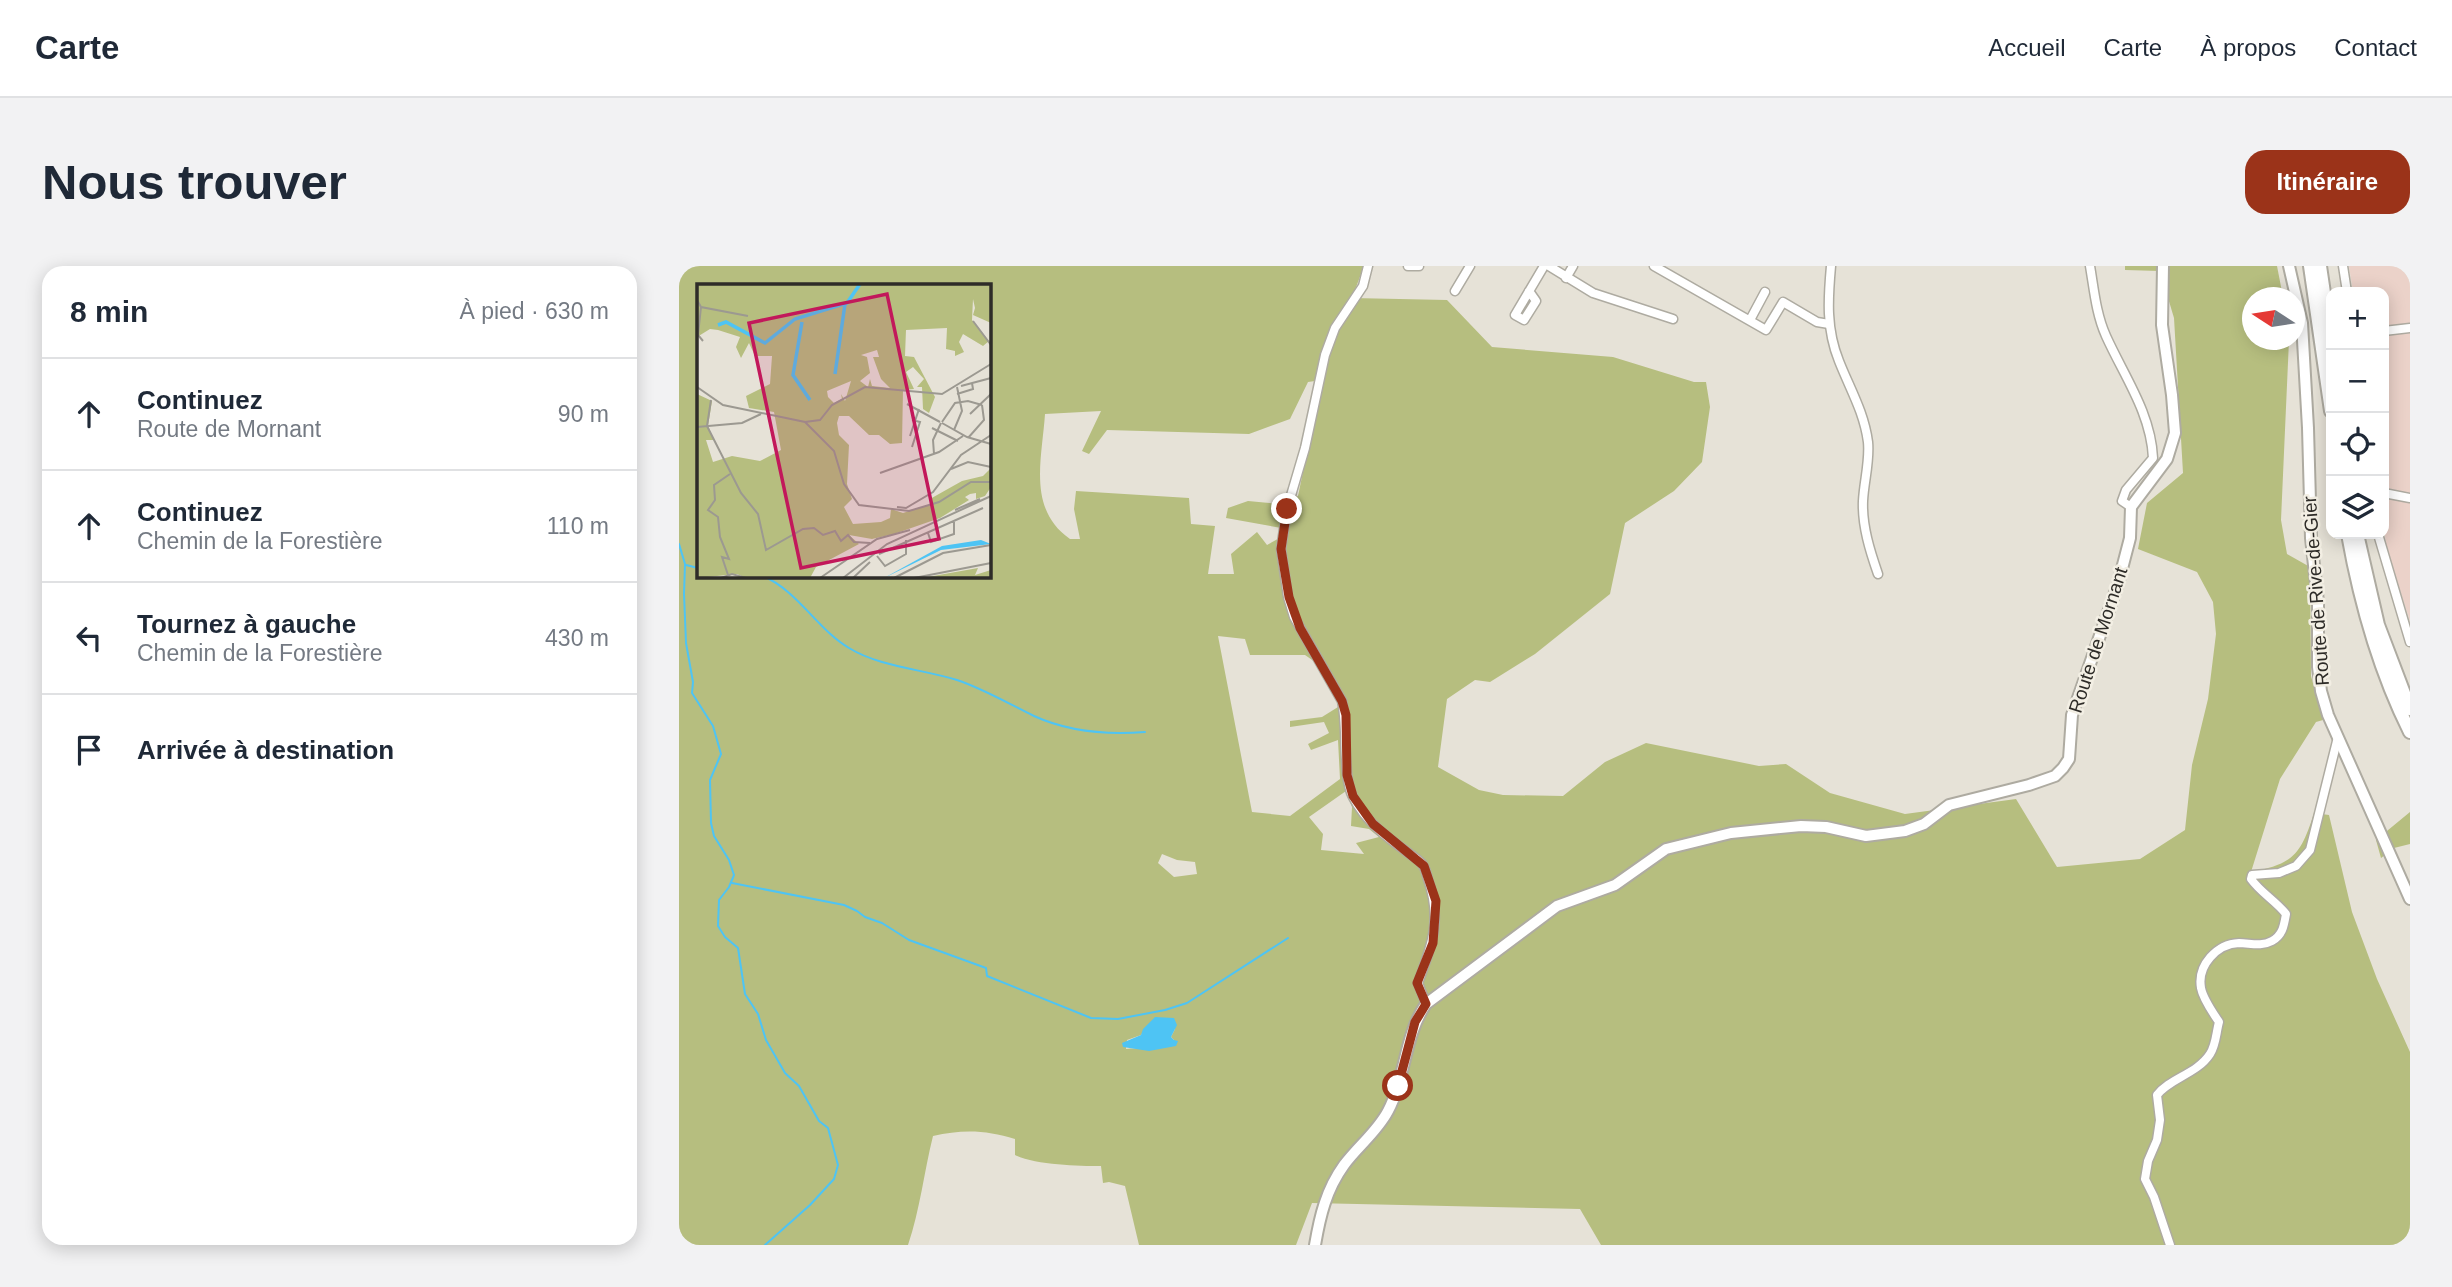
<!DOCTYPE html>
<html lang="fr">
<meta charset="utf-8">
<style>
body{margin:0;font-family:Helvetica,sans-serif;background:#f2f2f3;color:#1f2937}
.controls{position:absolute;right:21px;top:21px;display:grid;overflow:hidden;border-radius:14px;box-shadow:0 4px 18px #0003}
.controls button{width:63px;height:63px;display:grid;place-items:center;padding:0;border:0;border-bottom:2px solid #e0e1e3;background:#fff;color:#1f2937;font:35px sans-serif}
.compass{position:absolute;left:1563px;top:21px;width:63px;height:63px;border-radius:50%;background:#fff;box-shadow:0 4px 18px #0003;rotate:282deg}
.stop{position:absolute;width:21px;height:21px;margin:-16px;border:5px solid #9b3319;border-radius:50%;background:#fff}
.stop.end{background:#9b3319;border-color:#fff;box-shadow:0 2px 7px #0008}
.list{margin:0;padding:0;list-style:none}
h2{display:flex;justify-content:space-between;align-items:center;height:91px;margin:0;padding:0 28px;font-size:30px}
h2 small{font-size:23px;font-weight:400;color:#747a83}
.list li{display:grid;grid-template-columns:46px 1fr auto;gap:21px;align-items:center;box-sizing:border-box;height:112px;padding:0 28px;border-top:2px solid #e0e1e3}
.list b{display:block;font-size:26px;white-space:nowrap}
.list p{margin:0;font-size:23px;white-space:nowrap;color:#747a83}
.list em{font-size:23px;font-style:normal;color:#747a83}
.icon{flex:none;width:38px;height:38px;fill:none;stroke:currentColor;stroke-width:2;stroke-linecap:round;stroke-linejoin:round}
.map{position:relative;flex:none;width:1731px;height:979px;overflow:hidden;border-radius:21px}
header{display:flex;align-items:center;gap:42px;box-sizing:border-box;height:98px;padding:0 35px;background:#fff;border-bottom:2px solid #e0e1e3}
header strong{font-size:33px}
nav{display:flex;gap:38px;margin-inline-start:auto;font-size:24px}
.intro{display:flex;align-items:center;justify-content:space-between;box-sizing:border-box;height:168px;padding:0 42px}
h1{margin:0;font-size:49px}
.button{padding:18px 32px;border-radius:21px;background:#9b3319;color:#fff;font-size:24px;font-weight:700}
main{display:flex;gap:42px;padding:0 42px}
aside{flex:1;background:#fff;border-radius:21px;box-shadow:0 4px 18px #0003}
.map>svg:first-child{display:block}
.commercial{fill:#ebd2c9}
.green{fill:#b6be7f;fill-rule:evenodd}
.water{fill:#4ec4f4}
.lines{fill:none;stroke-linecap:round;stroke-linejoin:round}
.stream{stroke:#4ec4f4;stroke-width:2}
.minor-casing{stroke:#aeaba1;stroke-width:11}
.major-casing{stroke:#aeaba1;stroke-width:14}
.highway-casing{stroke:#aeaba1;stroke-width:16}
.minor{stroke:#fff;stroke-width:8}
.major{stroke:#fff;stroke-width:10}
.highway{stroke:#fff;stroke-width:12}
.route{stroke:#9b3319;stroke-width:9}
.labels{text-anchor:middle;dominant-baseline:central;stroke-width:5;stroke-linejoin:round;paint-order:stroke}
.street-label{font-size:19px;fill:#2e2c28;stroke:#f3efe4}
.inset-river{fill:none;stroke:#4ec4f4;stroke-width:3.5}
.inset-road{fill:none;stroke:#9c9991;stroke-width:2}
.view{fill:#c2185b;fill-opacity:0.15;stroke:#c2185b;stroke-width:3.5}
.inset-edge{fill:none;stroke:#2e2c28;stroke-width:3.5}
</style>
<header>
<strong>Carte</strong>
<nav><a>Accueil</a><a>Carte</a><a>À propos</a><a>Contact</a></nav>
</header>
<div class="intro"><h1>Nous trouver</h1><a class="button">Itinéraire</a></div>
<main>
<aside>
<h2>8 min<small>À pied · 630 m</small></h2>
<ul class="list">
<li><svg class="icon" aria-label="ahead" viewBox="0 0 24 24"><path d="M12 20V5M6 11l6-6 6 6"/></svg><div><b>Continuez</b><p>Route de Mornant</p></div><em>90 m</em></li>
<li><svg class="icon" aria-label="ahead" viewBox="0 0 24 24"><path d="M12 20V5M6 11l6-6 6 6"/></svg><div><b>Continuez</b><p>Chemin de la Forestière</p></div><em>110 m</em></li>
<li><svg class="icon" aria-label="left" viewBox="0 0 24 24"><path d="M17 20v-9H6M10 6l-5 5 5 5"/></svg><div><b>Tournez à gauche</b><p>Chemin de la Forestière</p></div><em>430 m</em></li>
<li><svg class="icon" aria-label="arrive" viewBox="0 0 24 24"><path d="M6 21V4h12l-3 4 3 4H6"/></svg><div><b>Arrivée à destination</b></div></li>
</ul>
</aside>
<div class="map">
<svg width="1731" height="979" viewBox="0 0 1731 979">
<rect width="100%" height="100%" fill="#e6e2d7"/>
<path class="commercial" d="M1670,0H1731V355L1708,284L1705,264V26H1674Z"/>
<g class="green">
<path d="M0,0H685L673,32L768,34L813,81L934,91L1015,116H1027L1031,141L1023,196L995,225L946,257L931,328L856,388L811,416L796,414L768,433L759,501L800,524L824,529L884,530L926,496L967,477L1080,500L1107,498L1151,527L1226,548L1337,533L1378,601L1461,593L1506,564L1513,499L1529,433L1537,368L1534,336L1518,306L1459,283L1468,237L1504,207L1495,52L1481,5L1446,4V0H1598L1604,31L1574,32V74H1610L1602,254L1608,288L1631,301L1632,410L1644,454L1637,456L1601,513L1572,606C1615,598 1622,588 1635,547L1650,549L1673,646L1698,713L1731,786V979H922L901,943L633,937L617,979H460L446,920L430,916L424,917L422,900C399,900 357,899 336,889V873C308,864 283,863 254,870C245,906 241,944 229,979H0ZM19,19H310V310H19ZM643,114L619,230L600,238L569,235L549,242L547,252L608,263L606,269L588,279L578,266L552,288L555,308H529L536,260L512,258L510,232L397,225L395,243L401,273H391C348,243 363,193 366,148L422,145L403,185L410,188L428,164L570,168L611,153L629,116ZM539,370L566,373L571,389H626L652,407L667,436L643,451L611,455V461L645,456L650,467L629,478L632,484L659,474L661,513L611,550L573,546ZM667,525L673,541L672,560L690,563L700,571L677,577L685,588L642,584L644,568L630,551ZM483,588L498,594L516,596L518,608L495,611L479,597ZM488,754L496,763L492,771L495,774C475,788 468,781 447,783L448,774L462,769L470,758Z"/>
<path d="M1731,546V578L1715,582L1702,592L1697,574Z"/>
</g>
<path class="water" d="M476,751L495,752L498,759L492,771L495,774L499,775L497,780L470,785L444,781L443,777L462,769L464,763Z"/>
<g class="lines">
<g class="stream">
<path d="M0,278L6,298L5,328L7,377L14,416L13,427L34,460L42,488L31,514L32,557L35,570L50,594L55,609L50,621L40,634L39,660L46,671L59,682L66,728L79,748L87,774L106,807L120,820L140,855L149,862L159,899L155,913L131,939L86,979"/>
<path d="M7,299L19,302"/>
<path d="M84,310C119,325 138,363 170,382C201,401 243,403 278,414C305,423 330,438 355,450C390,466 428,469 466,466"/>
<path d="M53,617L165,639L178,645L186,651L203,657L230,674L307,702L308,710L412,752L439,753L486,744L508,737L609,672"/>
</g>
<defs>
<g id="minor">
<path d="M689,0L684,20L656,62L646,89L626,182L608,243L602,283L609,331L615,351L663,435C669,462 663,510 674,531C688,559 716,577 739,594C746,599 747,606 749,613C763,654 753,679 739,717L747,738"/>
<path d="M729,0H740"/>
<path d="M870,0L914,27L994,53"/>
<path d="M975,0L1087,64L1104,36L1138,56L1150,58"/>
<path d="M1152,0C1149,33 1147,63 1160,95C1171,123 1185,146 1189,176C1191,195 1185,215 1184,235C1183,260 1191,285 1199,308"/>
<path d="M1411,0C1415,23 1417,48 1427,70C1445,110 1472,147 1474,192L1447,224L1443,235L1452,241"/>
<path d="M1664,0L1668,26"/>
<path d="M1731,0V4"/>
<path d="M887,12L894,0"/>
<path d="M776,25L791,0"/>
<path d="M850,25L857,35L845,54L836,49L865,0"/>
<path d="M1071,54L1086,26"/>
<path d="M1705,65L1731,62"/>
<path d="M1705,227L1731,232"/>
<path d="M1699,268L1731,376"/>
<path d="M1491,979L1475,931L1466,913L1469,895L1478,874L1481,854L1478,829C1491,812 1518,808 1531,788C1537,779 1537,767 1540,756C1534,747 1524,733 1522,722C1518,699 1538,678 1560,677C1571,677 1582,681 1593,675C1604,669 1605,659 1607,648C1597,635 1582,627 1572,613L1573,609L1600,607L1617,600L1631,584L1659,471"/>
</g>
<g id="major">
<path d="M1610,0L1623,57L1629,162L1632,272L1639,336V401L1642,425L1649,449L1731,633"/>
<path d="M636,979C641,950 647,924 665,899C679,880 698,866 709,845C727,811 725,770 747,738L878,640L936,619L987,583L1052,567L1122,560L1147,561L1187,570L1226,565L1245,558L1270,539L1350,519L1376,510L1384,502L1390,493L1393,449L1439,318L1451,272L1452,241L1488,193L1496,167L1493,129L1483,59L1484,0"/>
</g>
<g id="highway">
<path d="M1631,0L1652,145"/>
<path d="M1641,0L1652,74"/>
<path d="M1669,268C1681,335 1700,404 1731,466"/>
<path d="M1678,268L1699,359L1731,443"/>
</g>
</defs>
<use href="#minor" class="minor-casing"/>
<use href="#major" class="major-casing"/>
<use href="#highway" class="highway-casing"/>
<use href="#minor" class="minor"/>
<use href="#major" class="major"/>
<use href="#highway" class="highway"/>
</g>
<g class="lines">
<path class="route" d="M608,243L602,283L610,331L621,362L663,435L667,449L668,509L674,530L694,558L745,600L757,635L754,677L738,717L747,738L736,756L719,820"/>
</g>
<g class="labels">
<g class="street-label">
<text transform="translate(1637 325) rotate(-94)">Route de Rive-de-Gier</text>
<text transform="translate(1419 374) rotate(-72)">Route de Mornant</text>
</g>
</g>
<g transform="translate(18 18)">
<rect width="294" height="294" fill="#e6e2d7"/>
<path d="M0,0H294V39L276,31L278,24L276,15L275,36L292,57L286,62L266,50L262,58L267,68L258,72V67L249,65L250,44L209,46L208,72L217,73L238,113L232,129L226,125L225,103H220L227,95L216,83L209,88L217,105L206,106L205,159L193,160L182,151H172L152,132H142L140,139L142,151L152,161L150,200L155,215L147,223L156,240L184,238L193,234L194,225L206,229L234,220L233,215L265,197L286,192L294,184V203L288,212L279,215V209L273,210L268,213L272,216L243,234L197,250L175,255L152,251L162,260L119,283L113,294H49L40,290L0,294V110L15,117L11,142L17,156H9L16,178L35,172L63,177L84,166L77,128L52,124L49,112L73,100L75,72H58L52,59L44,74L39,63L43,53L21,46L13,45L0,53ZM180,66L182,73H176L184,95L193,104L175,102L173,95L171,103L163,97L173,89L170,73L164,71ZM154,97L148,117L144,110L145,115L137,119L131,113L130,107ZM281,284L278,291L294,286V294H225Z" fill="#b6be7f" fill-rule="evenodd"/>
<path d="M284,256L294,260L244,266L187,294L245,262Z" fill="#4ec4f4"/>
<path class="inset-river" d="M105,38L96,91L113,116M21,41L29,38L68,59L98,35L150,19L163,0M138,90L148,20"/>
<path class="inset-road" d="M0,16L4,23L51,32M4,23L1,51L6,57M276,37L294,61M264,102L294,94M0,103L26,121L108,138L137,167L147,200L162,221L212,227L242,218L274,198H294M260,110L276,105L275,99M210,120L243,138M273,130L294,110M108,138L123,136L135,121L168,103L245,110L294,80M245,138L258,119L271,117L285,121M245,139L270,153L294,160M10,142L44,209L61,230L69,266L106,245L117,244L126,251L138,247L144,257L151,251L157,258L173,259M10,142L14,116M0,143L45,139L64,130M235,144L261,157M257,146L265,127L260,103M213,152L222,125M271,154L287,136L285,121M215,163L223,138L215,136M237,170L236,156L244,139M254,185L271,178L294,183M183,189L242,168L266,152M200,223L209,224L236,208L264,171L294,151M258,226L283,215M231,249L234,258L257,250V237M182,270L286,224M180,272L188,282L209,270V256M31,291L25,273L32,275L23,253L21,233L11,226L18,216L17,201L33,190M24,294L35,290L49,294M123,294L180,255L213,246M146,294L190,260L294,212M156,294L173,278M197,294L246,269L294,261M217,294L294,279"/>
<path class="view" d="M190,10L242,255L104,284L52,39Z"/>
<rect width="294" height="294" class="inset-edge"/>
</g>
</svg>
<div class="controls">
<button>+</button>
<button>−</button>
<button><svg class="icon" aria-label="locate" viewBox="0 0 24 24"><circle cx="12" cy="12" r="6"/><path d="M12 2v4M12 18v4M2 12h4M18 12h4"/></svg></button>
<button><svg class="icon" aria-label="layers" viewBox="0 0 24 24"><path d="M12 4l9 5-9 5-9-5zM3 14l9 5 9-5"/></svg></button>
</div>
<svg class="compass" viewBox="-18 -18 36 36"><path d="M0-13l5 13h-10z" fill="#e53935"/><path d="M0 13l5-13h-10z" fill="#747a83"/></svg>
<div class="stop" style="left:719px;top:820px"></div>
<div class="stop end" style="left:608px;top:243px"></div>
</div>
</main>
